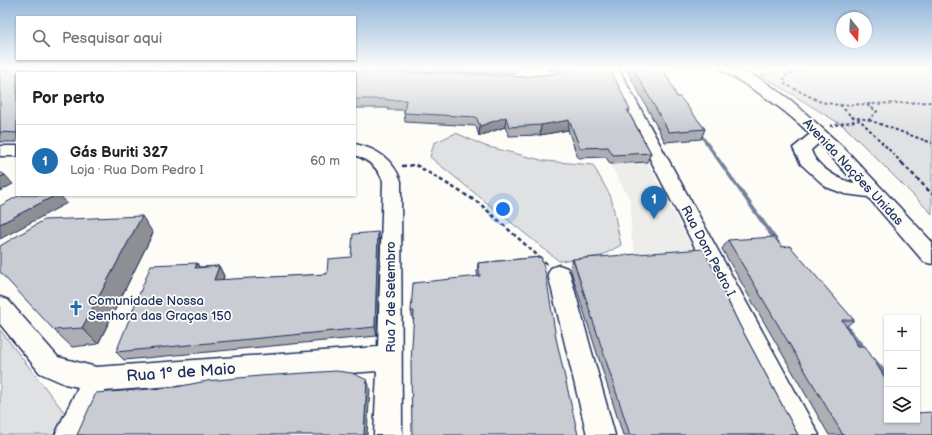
<!DOCTYPE html>
<html lang="pt">
<meta charset="utf-8">
<style>
body{margin:0;font-family:"Balsamiq Sans",sans-serif;background:#f6f6f6;color:#202124}
.controls{position:absolute;right:12px;bottom:12px;display:grid;overflow:hidden;border-radius:0px;box-shadow:0 1px 3px #0004}
.controls button{width:36px;height:36px;display:grid;place-items:center;padding:0;border:0;border-bottom:1px solid #e0e0e0;background:#fff;color:#202124;font:20px sans-serif}
.compass{position:absolute;left:836px;top:12px;width:36px;height:36px;border-radius:50%;background:#fff;box-shadow:0 1px 3px #0004;rotate:162deg}
.you{position:absolute;left:503px;top:209px;width:14px;height:14px;margin:-10px;border:3px solid #fff;border-radius:50%;background:#1a73e8;box-shadow:0 0 0 6px #1a73e833}
.badge{display:grid;place-items:center;width:26px;height:26px;border-radius:50%;background:#1f6fb2;color:#fff;font-size:13px;font-weight:700}
.pin{position:absolute;translate:-50% -33px;filter:drop-shadow(0 1px 2px #0008)}
.pin::after{content:'';position:absolute;top:21px;width:14px;height:12px;background:inherit;clip-path:polygon(0 0,100% 0,50% 100%)}
.list{margin:0;padding:0;list-style:none}
h2{display:flex;justify-content:space-between;align-items:center;height:52px;margin:0;padding:0 16px;font-size:17px}
h2 small{font-size:13px;font-weight:400;color:#757577}
.list li{display:grid;grid-template-columns:26px 1fr auto;gap:12px;align-items:center;box-sizing:border-box;height:72px;padding:0 16px;border-top:1px solid #e0e0e0}
.list b{display:block;font-size:15px;white-space:nowrap}
.list p{margin:0;font-size:13px;white-space:nowrap;color:#757577}
.list em{font-size:13px;font-style:normal;color:#757577}
.icon{flex:none;width:22px;height:22px;fill:none;stroke:currentColor;stroke-width:2;stroke-linecap:round;stroke-linejoin:round}
.map{position:relative;flex:none;width:932px;height:435px;overflow:hidden}
.search{position:absolute;background:#fff;box-shadow:0 1px 3px #0004;left:16px;top:16px;width:340px;height:44px;display:flex;align-items:center;gap:10px;box-sizing:border-box;padding:0 14px;border-radius:0px;color:#757577;font-size:15px}
.panel{position:absolute;background:#fff;box-shadow:0 1px 3px #0004;left:16px;top:72px;width:340px;height:124px;border-radius:0px}
.map>svg:first-child{display:block}
.built{fill:#edeeec}
.green{fill:#e0e1e3;stroke:#7e88a0}
.lines{fill:none;stroke-linecap:round;stroke-linejoin:round}
.stream{fill:#76819c;fill-rule:evenodd}
.minor-casing{stroke:#1b2f5e;stroke-width:3}
.path-far1{stroke:#1b2f5e;stroke-width:2;stroke-dasharray:3 2.5;stroke-linecap:butt}
.path{stroke:#1b2f5e;stroke-width:2.5;stroke-dasharray:4 3;stroke-linecap:butt}
.minor{fill:#fdfcf7;fill-rule:evenodd}
.wall{fill:#adafb5;stroke:#1b2f5e}
.shaded-wall{fill:#8d8f94;stroke:#1b2f5e}
.building{fill:#c9ccd3;stroke:#1b2f5e}
.labels{text-anchor:middle;dominant-baseline:central;stroke-width:3.5;stroke-linejoin:round;paint-order:stroke}
.street-label{font-size:13px;fill:#1b2f5e;stroke:#fdfcf7}
.poi-label{font-size:13px;fill:#1b2f5e;stroke:#fdfcf7;text-anchor:start}
.near-street-label{font-size:16px;fill:#1b2f5e;stroke:#fdfcf7}
</style>
<div class="map">
<svg width="932" height="435" viewBox="0 0 932 435">
<rect width="100%" height="100%" fill="#fdfcf7"/>
<filter id="ink" filterUnits="userSpaceOnUse"><feTurbulence type="fractalNoise" baseFrequency=".025" numOctaves="2"/><feDisplacementMap in="SourceGraphic" scale="8" xChannelSelector="R" yChannelSelector="G"/><feConvolveMatrix kernelMatrix="1 2 1 2 8 2 1 2 1" color-interpolation-filters="sRGB"/></filter>
<g filter="url(#ink)">
<path class="built" d="M647,162L698,259L638,262L631,237V202L610,164Z"/>
<g class="green">
<path d="M789,68H932V214L845,127L761,75Z"/>
<path d="M456,133L485,146L545,161L593,165L611,197L621,245L601,256L559,261L430,157L434,143Z"/>
<path d="M0,330L68,417L58,435H0Z"/>
</g>
<g class="lines">
<g class="stream">
<path d="M697,130H699L779,241L780,242L779,243H775L697,132Z"/>
<path d="M844,322L846,323L867,349L868,351L867,353L865,354L863,353L842,327L841,325L842,323Z"/>
<path d="M873,357L875,358L887,372V380L885,379L871,362L870,360L871,358Z"/>
</g>
<defs>
<g id="minor">
<path d="M604,68H618L819,435H790Z"/>
<path d="M721,68H738L764,81L792,101L844,148L932,242V264L924,262L868,197L845,194L826,187L801,164L793,148L810,134C784,108 754,89 723,71ZM819,143L855,183C840,181 815,166 811,150Z"/>
<path d="M355,144C377,149 393,159 401,181L402,435H374L377,371L104,391L84,435H55L78,387L65,384L40,373L0,324V297L8,300L58,357L96,367L378,347L383,181C378,167 368,160 355,155Z"/>
<rect x="0" y="146" width="17" height="10"/>
<path d="M559,265L567,268L570,274L615,435H587L548,274L551,268Z"/>
</g>
</defs>
<use href="#minor" class="minor-casing"/>
<g class="path-far1">
<path d="M809,68L784,76L785,84L821,102L839,105L932,102"/>
<path d="M840,105L852,117L869,120L877,111L865,104"/>
<path d="M869,120L932,143"/>
<path d="M830,126L860,120L903,164"/>
</g>
<g class="path">
<path d="M902,163L932,194"/>
<path d="M402,166L416,165L479,203L547,264"/>
</g>
<use href="#minor" class="minor"/>
</g>
<g class="wall">
<path d="M0,68H516L515,74L448,72H355L525,77L557,74V72L630,110L629,113L651,153L647,162L610,164L606,157L578,158L568,130L540,135L509,136L505,127L479,136L476,126L405,122L404,113V110H388V108H355V73L184,70L181,73H17V142H0V71H10L11,70L0,69Z"/>
<path d="M546,68H565L548,71Z"/>
<path d="M626,68H663L677,97L705,129L701,139L665,142Z"/>
<path d="M153,233L98,344L72,347L54,330Z"/>
<path d="M728,240L854,320L846,327L887,420L932,435H829L722,249Z"/>
<path d="M380,242L377,336L124,360L116,352L197,263L199,267L219,266L224,276L223,280L327,274L351,257Z"/>
<path d="M541,257L414,320H413L411,311L478,276L477,273L478,263Z"/>
<path d="M573,259L723,287L722,288L739,324L798,435H623L570,268Z"/>
</g>
<g class="shaded-wall">
<path d="M173,68H183L184,70L181,73H168Z"/>
<path d="M352,68H354L355,73L352,71Z"/>
<path d="M549,68H565L548,71Z"/>
<path d="M506,117L505,127L479,136L480,126Z"/>
<path d="M569,120L568,130L540,135L541,125Z"/>
<path d="M5,175L13,184L0,191V177Z"/>
<path d="M56,195H60L67,203L0,239V224Z"/>
<path d="M142,216L153,233L98,344L82,328Z"/>
<path d="M378,232L380,242L377,336L375,327Z"/>
<path d="M197,263L202,273L195,268Z"/>
<path d="M219,266L224,276L220,290L214,280Z"/>
<path d="M367,380L370,388L367,435H364Z"/>
</g>
<g class="building">
<path d="M11,68H173L168,73H17V133L0,132V71H10Z"/>
<path d="M219,68H352V71L353,72L448,73L525,77L559,73L557,72L578,68H610L630,110H627L651,153L613,155L608,147L580,148L569,120L541,125L509,127L506,117L480,126L476,117L404,113L406,100H387V99H355V73H216Z"/>
<path d="M633,68H663L677,97H680L705,129L669,132Z"/>
<path d="M0,172L5,175L0,177Z"/>
<path d="M20,195H56L0,224V206Z"/>
<path d="M142,216L82,328L54,330L0,272V246L44,220Z"/>
<path d="M378,232L375,327L116,352L151,265L197,263L195,268L219,266L214,280L327,274L328,259L351,257L353,234Z"/>
<path d="M774,237L782,247L790,246L854,320H842L858,346H865L887,381V420H917V413L930,412L932,415V435H843L728,240Z"/>
<path d="M703,249L723,287H721L739,324L798,435H630L573,259Z"/>
<path d="M541,257L546,275L556,338L578,435H412L411,362L414,311H411L413,283L480,276L478,263Z"/>
<path d="M336,371L352,373L367,380L364,435H77L96,393L176,387L207,381L260,376Z"/>
</g>
</g>
<linearGradient id="sky" x2="0" y2="1"><stop stop-color="#93b6da"/><stop offset="0.53" stop-color="#fefefb"/><stop offset="1" stop-color="#fefefb" stop-opacity="0"/></linearGradient>
<rect width="932" height="129" fill="url(#sky)"/>
<defs>
<symbol id="church-bare" viewBox="-9 -9 18 18"><path d="M-1.2-6h2.4v3.5h3.3v2.4h-3.3V6h-2.4V-.1h-3.3v-2.4h3.3Z" fill="#1f6fb2" stroke="#fdfcf7" stroke-width="2.5" paint-order="stroke"/></symbol>
</defs>
<g fill-rule="evenodd">
<use href="#church-bare" x="65" y="297" width="22" height="22"/>
</g>
<g class="labels">
<g class="street-label">
<text transform="translate(853 172) rotate(47)">Avenida Nações Unidas</text>
<text transform="translate(708 251) rotate(62)">Rua Dom Pedro I</text>
<text transform="translate(391 297) rotate(-90)">Rua 7 de Setembro</text>
</g>
<g class="poi-label">
<text x="88" y="301">Comunidade Nossa<tspan x="88" dy="15">Senhora das Graças 150</tspan></text>
</g>
<g class="near-street-label">
<text transform="translate(181 373) rotate(-4)">Rua 1º de Maio</text>
</g>
</g>
</svg>
<div class="controls">
<button>+</button>
<button>−</button>
<button><svg class="icon" aria-label="layers" viewBox="0 0 24 24"><path d="M12 4l9 5-9 5-9-5zM3 14l9 5 9-5"/></svg></button>
</div>
<svg class="compass" viewBox="-18 -18 36 36"><path d="M0-13l5 13h-10z" fill="#e53935"/><path d="M0 13l5-13h-10z" fill="#757577"/></svg>
<div class="you"></div>
<div class="pin badge" style="left:654px;top:219px">1</div>
<div class="search"><svg class="icon" aria-label="search" viewBox="0 0 24 24"><circle cx="10" cy="10" r="6"/><path d="M15 15l6 6"/></svg>Pesquisar aqui</div>
<section class="panel">
<h2>Por perto<small></small></h2>
<ul class="list">
<li><span class="badge">1</span><div><b>Gás Buriti 327</b><p>Loja · Rua Dom Pedro I</p></div><em>60 m</em></li>
</ul>
</section>
</div>
